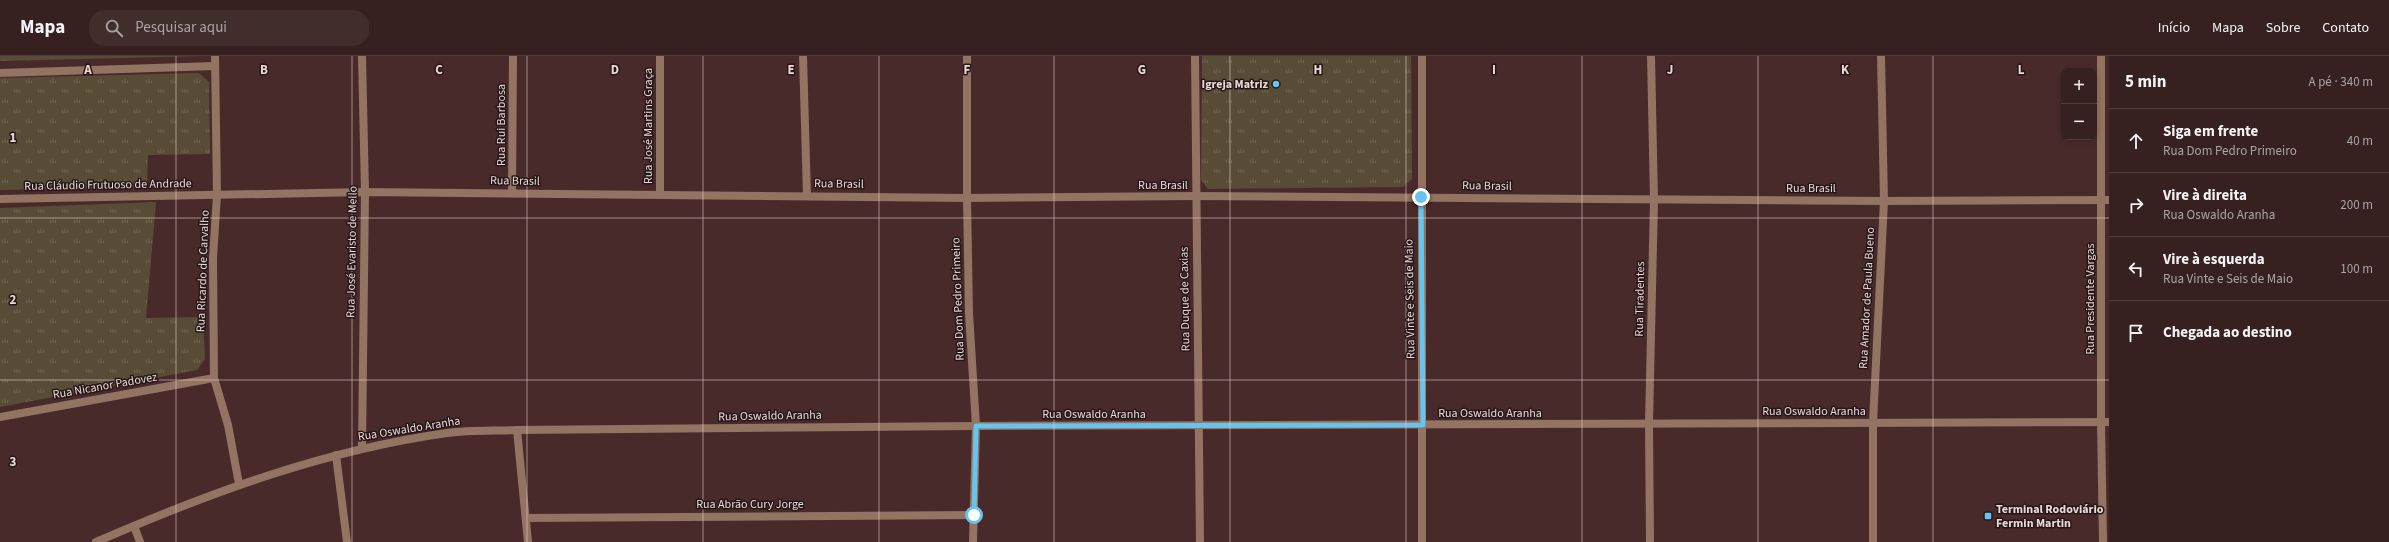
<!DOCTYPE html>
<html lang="pt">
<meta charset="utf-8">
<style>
body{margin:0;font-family:"Source Sans 3",sans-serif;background:#422d2d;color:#f1f3f6}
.controls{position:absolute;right:12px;top:12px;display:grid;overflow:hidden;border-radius:8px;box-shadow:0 2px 6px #0003}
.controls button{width:36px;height:36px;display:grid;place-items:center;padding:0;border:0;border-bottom:1px solid #513e3e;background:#372020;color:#f1f3f6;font:20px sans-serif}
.stop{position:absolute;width:12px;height:12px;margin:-9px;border:3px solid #67c4ef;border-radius:50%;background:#fff}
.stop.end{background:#67c4ef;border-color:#fff;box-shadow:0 1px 4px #0008}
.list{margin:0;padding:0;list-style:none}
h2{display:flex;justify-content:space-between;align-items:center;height:52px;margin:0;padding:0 16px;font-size:17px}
h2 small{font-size:13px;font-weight:400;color:#aaa3a5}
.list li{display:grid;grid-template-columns:26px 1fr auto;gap:12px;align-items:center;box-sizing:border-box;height:64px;padding:0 16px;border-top:1px solid #513e3e}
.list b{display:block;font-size:15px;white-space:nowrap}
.list p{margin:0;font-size:13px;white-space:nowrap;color:#aaa3a5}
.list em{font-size:13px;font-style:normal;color:#aaa3a5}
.icon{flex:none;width:22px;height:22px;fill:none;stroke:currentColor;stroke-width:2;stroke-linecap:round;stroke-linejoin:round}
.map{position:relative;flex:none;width:2109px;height:486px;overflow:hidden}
header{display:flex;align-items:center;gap:24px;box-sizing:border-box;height:56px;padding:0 20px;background:#372020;border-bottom:1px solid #513e3e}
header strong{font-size:19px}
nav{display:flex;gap:22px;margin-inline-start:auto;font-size:14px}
.search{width:280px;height:36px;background:#422d2d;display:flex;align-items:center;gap:10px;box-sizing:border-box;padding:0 14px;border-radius:16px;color:#aaa3a5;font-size:15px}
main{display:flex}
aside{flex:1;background:#372020}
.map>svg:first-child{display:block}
.grass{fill:url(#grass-tufts)}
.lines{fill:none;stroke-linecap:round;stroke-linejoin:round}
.minor{stroke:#937362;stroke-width:8}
.tertiary{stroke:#937362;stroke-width:8}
.route{stroke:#67c4ef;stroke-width:5}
.grid{fill:none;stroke:#ecd7d7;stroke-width:1;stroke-opacity:0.55}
.poi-dot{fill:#67c4ef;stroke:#251717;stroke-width:1.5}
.labels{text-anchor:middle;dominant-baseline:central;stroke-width:3;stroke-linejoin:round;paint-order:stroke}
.poi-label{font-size:12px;font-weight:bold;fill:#ecd7d7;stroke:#251717;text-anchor:end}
.street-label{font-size:12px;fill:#ecd7d7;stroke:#251717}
.grid-label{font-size:13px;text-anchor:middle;font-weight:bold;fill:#ecd7d7;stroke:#251717;stroke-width:3;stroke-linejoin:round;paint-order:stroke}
</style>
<header>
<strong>Mapa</strong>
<div class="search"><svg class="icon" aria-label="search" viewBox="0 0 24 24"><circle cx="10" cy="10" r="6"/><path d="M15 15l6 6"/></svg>Pesquisar aqui</div>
<nav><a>Início</a><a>Mapa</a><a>Sobre</a><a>Contato</a></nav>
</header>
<main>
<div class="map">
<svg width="2109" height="486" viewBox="0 0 2109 486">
<defs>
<pattern id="grass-tufts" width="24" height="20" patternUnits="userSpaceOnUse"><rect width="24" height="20" fill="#594c37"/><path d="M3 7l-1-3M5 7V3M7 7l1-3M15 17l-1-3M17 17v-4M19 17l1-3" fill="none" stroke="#716553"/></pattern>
</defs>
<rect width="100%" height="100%" fill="#492a2b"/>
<g class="grass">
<path d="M0,0H200L0,5Z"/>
<path d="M1202,0H1411L1412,123L1403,131L1208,133L1201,124Z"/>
<path d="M199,17L209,26L210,98L148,99L147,131L0,134V22Z"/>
<path d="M156,146L146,262L203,261L205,303L197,314L0,351V152Z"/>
</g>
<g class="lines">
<g class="minor">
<path d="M215,0L217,139L213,202L214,322L228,369L239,428"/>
<path d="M362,0L365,136L362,392"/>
<path d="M660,0V139"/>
<path d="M803,0L807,140"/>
<path d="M1195,0L1200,486"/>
<path d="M1422,0V486"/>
<path d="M1651,0L1654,144"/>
<path d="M0,17L215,10"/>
<path d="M512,137L513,0"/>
<path d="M0,143L365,136L967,142V0"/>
<path d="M0,361L214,322"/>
<path d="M2101,366L2103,486"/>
<path d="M517,374L528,486"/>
<path d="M336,399L347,486"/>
<path d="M527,462L974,459"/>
<path d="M134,470L140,486"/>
<path d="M973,486L976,370"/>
<path d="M1873,486V367"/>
</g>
<g class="tertiary">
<path d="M2101,366V0"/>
<path d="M1873,367L1884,145L1881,0"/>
<path d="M976,370L969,257L967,142L1195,140L1884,145L2109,144"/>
<path d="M96,486C209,437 325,394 447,377C470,374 494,375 517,374L976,370L2109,366"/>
<path d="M1650,486L1649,368L1654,144"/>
</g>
</g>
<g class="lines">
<path class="route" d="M974,459L976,370L1423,369L1421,141"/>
</g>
<path class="grid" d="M176,0V486M352,0V486M527,0V486M703,0V486M879,0V486M1054,0V486M1230,0V486M1406,0V486M1582,0V486M1758,0V486M1933,0V486M0,162H2109M0,324H2109"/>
<g class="poi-dot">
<circle cx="1276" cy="28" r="4"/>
<rect x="1984" y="456" width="8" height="8" rx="2"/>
</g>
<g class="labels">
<g class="poi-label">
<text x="1268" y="28">Igreja Matriz</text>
<text x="1996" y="453" text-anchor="start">Terminal Rodoviário<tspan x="1996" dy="14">Fermin Martin</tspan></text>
</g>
<g class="street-label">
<text transform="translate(501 69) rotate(-90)">Rua Rui Barbosa</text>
<text transform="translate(648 70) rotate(-90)">Rua José Martins Graça</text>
<text transform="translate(515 125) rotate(1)">Rua Brasil</text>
<text transform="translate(839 128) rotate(1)">Rua Brasil</text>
<text transform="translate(108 129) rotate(-1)">Rua Cláudio Frutuoso de Andrade</text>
<text x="1163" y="129">Rua Brasil</text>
<text transform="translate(1487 130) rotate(1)">Rua Brasil</text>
<text x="1811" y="132">Rua Brasil</text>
<text transform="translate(352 196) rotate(-89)">Rua José Evaristo de Mello</text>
<text transform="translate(203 215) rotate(-88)">Rua Ricardo de Carvalho</text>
<text transform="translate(1867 242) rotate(-87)">Rua Amador de Paula Bueno</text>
<text transform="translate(958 243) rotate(-92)">Rua Dom Pedro Primeiro</text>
<text transform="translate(1185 243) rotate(-91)">Rua Duque de Caxias</text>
<text transform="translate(1410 243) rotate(-91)">Rua Vinte e Seis de Maio</text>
<text transform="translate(1640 243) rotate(-89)">Rua Tiradentes</text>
<text transform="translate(2090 243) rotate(-90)">Rua Presidente Vargas</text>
<text transform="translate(105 330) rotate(-10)">Rua Nicanor Padovez</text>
<text x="1814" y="355">Rua Oswaldo Aranha</text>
<text x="1490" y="357">Rua Oswaldo Aranha</text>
<text x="1094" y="358">Rua Oswaldo Aranha</text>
<text transform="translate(770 360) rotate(-1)">Rua Oswaldo Aranha</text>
<text transform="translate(409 373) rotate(-9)">Rua Oswaldo Aranha</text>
<text x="750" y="448">Rua Abrão Cury Jorge</text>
</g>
</g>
<g class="grid-label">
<text x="88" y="18">A</text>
<text x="264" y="18">B</text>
<text x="439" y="18">C</text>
<text x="615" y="18">D</text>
<text x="791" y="18">E</text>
<text x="967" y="18">F</text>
<text x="1142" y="18">G</text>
<text x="1318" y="18">H</text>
<text x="1494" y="18">I</text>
<text x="1670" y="18">J</text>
<text x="1845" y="18">K</text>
<text x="2021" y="18">L</text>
<text x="13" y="86">1</text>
<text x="13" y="248">2</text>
<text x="13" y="410">3</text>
</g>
</svg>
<div class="controls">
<button>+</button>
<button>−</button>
</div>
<div class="stop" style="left:974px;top:459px"></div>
<div class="stop end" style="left:1421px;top:141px"></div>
</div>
<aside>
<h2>5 min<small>A pé · 340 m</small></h2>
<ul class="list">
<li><svg class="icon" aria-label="ahead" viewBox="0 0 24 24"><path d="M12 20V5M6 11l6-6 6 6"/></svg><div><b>Siga em frente</b><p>Rua Dom Pedro Primeiro</p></div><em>40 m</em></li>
<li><svg class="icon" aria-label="right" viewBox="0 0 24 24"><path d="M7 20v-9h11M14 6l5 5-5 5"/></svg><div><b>Vire à direita</b><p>Rua Oswaldo Aranha</p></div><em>200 m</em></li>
<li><svg class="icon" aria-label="left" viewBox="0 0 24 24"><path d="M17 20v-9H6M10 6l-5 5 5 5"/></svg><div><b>Vire à esquerda</b><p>Rua Vinte e Seis de Maio</p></div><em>100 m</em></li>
<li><svg class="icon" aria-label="arrive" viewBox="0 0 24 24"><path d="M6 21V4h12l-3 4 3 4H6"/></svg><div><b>Chegada ao destino</b></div></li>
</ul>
</aside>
</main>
